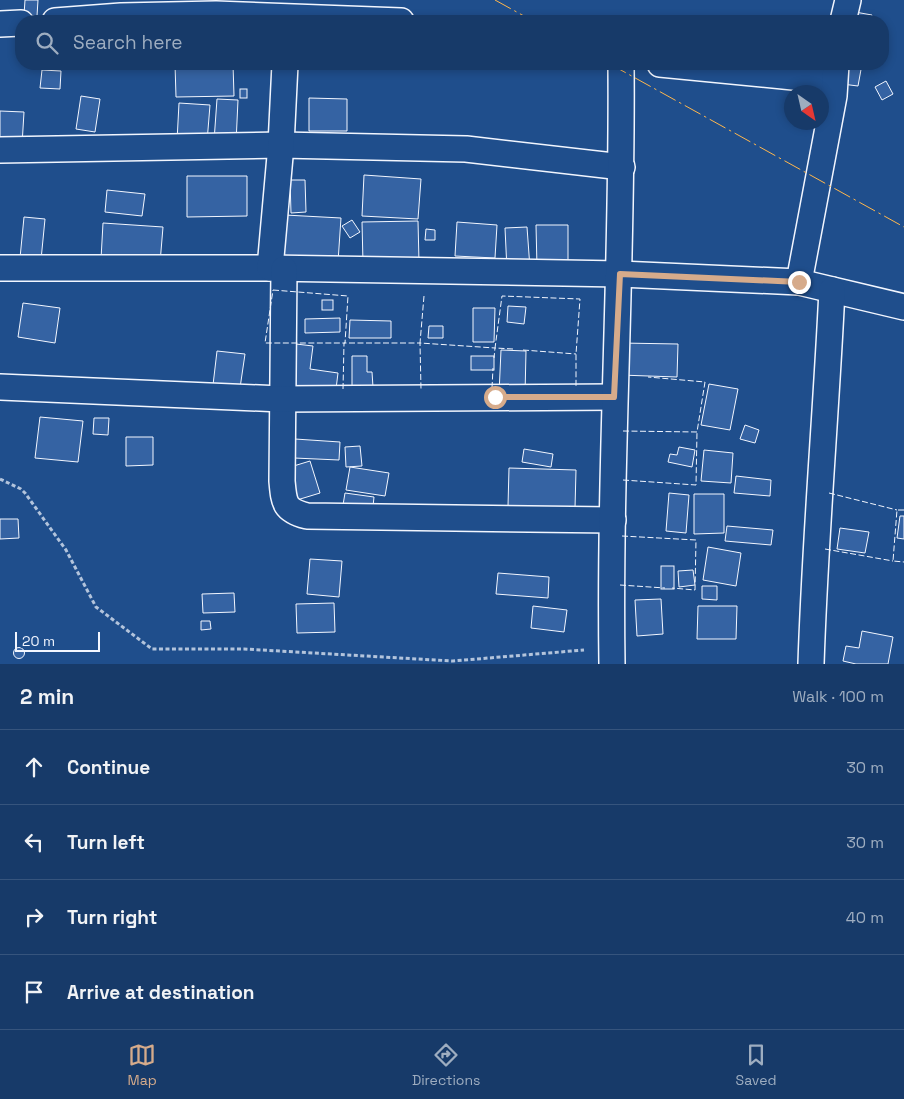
<!DOCTYPE html>
<meta charset="utf-8">
<style>
body{margin:0;font-family:"Space Grotesk",sans-serif;background:#244571;color:#f1f3f6}
.compass{position:absolute;left:784px;top:85px;width:45px;height:45px;border-radius:50%;background:#173a69;box-shadow:0 2px 8px #0003;rotate:146deg}
.scale{position:absolute;left:15px;bottom:12px;width:85px;box-sizing:border-box;padding-left:5px;border:2px solid #f2f6ff;border-top:0;font-size:14px;line-height:18px;white-space:nowrap;color:#f2f6ff;-webkit-text-stroke:4px #1f4e8c;paint-order:stroke}
.stop{position:absolute;width:15px;height:15px;margin:-11px;border:4px solid #d6ab8b;border-radius:50%;background:#fff}
.stop.end{background:#d6ab8b;border-color:#fff;box-shadow:0 1px 5px #0008}
.list{margin:0;padding:0;list-style:none}
h2{display:flex;justify-content:space-between;align-items:center;height:65px;margin:0;padding:0 20px;font-size:21px}
h2 small{font-size:16px;font-weight:400;color:#9eadc0}
.list li{display:grid;grid-template-columns:32px 1fr auto;gap:15px;align-items:center;box-sizing:border-box;height:75px;padding:0 20px;border-top:1px solid #36547d}
.list b{display:block;font-size:19px;white-space:nowrap}
.list em{font-size:16px;font-style:normal;color:#9eadc0}
.icon{flex:none;width:28px;height:28px;fill:none;stroke:currentColor;stroke-width:2;stroke-linecap:round;stroke-linejoin:round}
.map{position:relative;flex:none;width:904px;height:664px;overflow:hidden}
.search{position:absolute;background:#173a69;box-shadow:0 2px 8px #0003;left:15px;right:15px;top:15px;height:55px;display:flex;align-items:center;gap:12px;box-sizing:border-box;padding:0 18px;border-radius:20px;color:#9eadc0;font-size:19px}
.sheet{height:365px;background:#173a69}
nav{display:flex;justify-content:space-around;align-items:center;box-sizing:border-box;height:70px;border-top:1px solid #36547d;background:#173a69;font-size:14px;color:#9eadc0}
nav a{display:grid;justify-items:center;gap:2px}
nav .on{color:#d6ab8b}
.map>svg:first-child{display:block}
.building{fill:#3563a3;stroke:#f2f6ff}
.lines{fill:none;stroke-linecap:round;stroke-linejoin:round}
.minor-casing{stroke:#f2f6ff;stroke-width:28}
.path{stroke:#b3c4dc;stroke-width:3;stroke-dasharray:4 2.5;stroke-linecap:butt}
.minor{stroke:#1f4e8c;stroke-width:25}
.fence{stroke:#f2f6ff;stroke-width:1;stroke-dasharray:6 2.5;stroke-linecap:butt}
.power{stroke:#ffb74d;stroke-width:1;stroke-dasharray:18 4 2.5 4;stroke-linecap:butt}
.route{stroke:#d6ab8b;stroke-width:6}
</style>
<div class="map">
<svg width="904" height="664" viewBox="0 0 904 664">
<rect width="100%" height="100%" fill="#1f4e8c"/>
<g class="building">
<path d="M25,0H38L37,16L24,15Z"/>
<path d="M855,12L872,15L870,21H854Z"/>
<path d="M175,64H233L234,96L176,97Z"/>
<path d="M845,64H862L858,86L842,84Z"/>
<path d="M42,70L61,71L60,89L40,88Z"/>
<path d="M886,81L893,94L882,100L875,87Z"/>
<rect x="240" y="89" width="7" height="9"/>
<path d="M81,96L100,99L95,132L76,129Z"/>
<path d="M309,98L347,99V131H309Z"/>
<path d="M217,99L238,100L236,143L214,141Z"/>
<path d="M179,103L210,105L207,142L177,141Z"/>
<path d="M0,111L24,112L22,145L0,144Z"/>
<path d="M364,175L421,179L418,219L362,216Z"/>
<path d="M187,176H247V216L187,217Z"/>
<path d="M290,180H305L306,212L291,213Z"/>
<path d="M107,190L145,194L142,216L105,212Z"/>
<path d="M285,215L341,218L338,262L282,259Z"/>
<path d="M24,217L45,219L41,260L20,258Z"/>
<path d="M352,220L360,232L350,238L342,226Z"/>
<path d="M418,221L419,262L363,263L362,222Z"/>
<path d="M457,222L497,225L495,258L455,256Z"/>
<path d="M103,223L163,227L160,263L101,259Z"/>
<path d="M536,225H568V267H537Z"/>
<path d="M527,227L530,268L507,270L505,228Z"/>
<path d="M426,229L435,230V240H425Z"/>
<rect x="322" y="300" width="11" height="10"/>
<path d="M23,303L60,308L55,343L18,337Z"/>
<path d="M508,306L526,307L524,324L507,322Z"/>
<path d="M473,308H495L494,342H473Z"/>
<path d="M340,318V332L305,333V319Z"/>
<path d="M350,320L391,321V338H349Z"/>
<path d="M429,326H443V338H428Z"/>
<path d="M621,343L678,344L677,377L620,375Z"/>
<path d="M296,344L313,346L310,369L338,373L335,397L290,391Z"/>
<path d="M501,350L526,351L525,395L499,394Z"/>
<path d="M217,351L245,354L240,388L213,385Z"/>
<path d="M352,356H367V372H372L373,387L352,388Z"/>
<rect x="471" y="356" width="23" height="14"/>
<path d="M709,384L738,389L730,430L701,425Z"/>
<path d="M40,417L83,421L78,462L35,458Z"/>
<path d="M94,418H109L108,435L93,434Z"/>
<path d="M745,425L759,430L755,443L740,439Z"/>
<path d="M126,437H153V465L126,466Z"/>
<path d="M295,439L340,442L339,460L294,458Z"/>
<path d="M360,446L362,466L346,467L345,447Z"/>
<path d="M679,447L695,450L692,467L668,462L670,454L677,455Z"/>
<path d="M524,449L553,454L551,467L522,462Z"/>
<path d="M704,450L733,453L731,483L701,481Z"/>
<path d="M310,461L320,493L297,500L287,468Z"/>
<path d="M350,467L389,473L385,496L346,490Z"/>
<path d="M509,468L576,470L575,508L508,506Z"/>
<path d="M736,476L771,480L770,496L734,493Z"/>
<path d="M345,493L374,497L372,516L342,511Z"/>
<path d="M669,493L689,495L686,533L666,531Z"/>
<path d="M694,494H724V533L694,534Z"/>
<path d="M900,516H904V539L897,538Z"/>
<path d="M0,519H18L19,538L0,539Z"/>
<path d="M727,526L773,530L771,545L725,541Z"/>
<path d="M840,528L869,532L865,553L837,549Z"/>
<path d="M708,547L741,553L736,586L703,580Z"/>
<path d="M310,559L342,561L339,597L307,594Z"/>
<rect x="661" y="566" width="13" height="23"/>
<path d="M693,570L695,585L679,587L678,571Z"/>
<path d="M498,573L549,577L548,598L496,594Z"/>
<path d="M702,586H717V600L702,599Z"/>
<path d="M234,593L235,612L203,613L202,594Z"/>
<path d="M661,599L663,634L637,636L635,600Z"/>
<path d="M334,603L335,632L297,633L296,604Z"/>
<path d="M533,606L567,610L564,632L531,628Z"/>
<path d="M698,606H737L736,639H697Z"/>
<path d="M201,621H210L211,629L201,630Z"/>
<path d="M862,631L893,637L888,664H856L843,661L846,646L859,648Z"/>
<circle cx="19" cy="653" r="5.5"/>
</g>
<g class="lines">
<defs>
<g id="minor">
<path d="M55,21L121,16L216,14L401,21"/>
<path d="M843,21L848,0"/>
<path d="M0,24L21,23"/>
<path d="M660,64L833,81"/>
<path d="M0,150L281,145L466,149L622,167"/>
<path d="M0,268H270L620,274L799,282L904,307"/>
<path d="M270,268L281,145L285,64"/>
<path d="M284,269L282,481C284,503 284,510 307,516L613,520"/>
<path d="M799,282L834,96L836,64"/>
<path d="M0,387L281,399L614,397"/>
<path d="M612,664C609,464 623,264 621,64"/>
<path d="M811,664C815,539 826,415 832,290"/>
</g>
</defs>
<use href="#minor" class="minor-casing"/>
<path class="path" d="M0,479L21,489L25,493L66,550L96,607L152,649H244L453,661L584,650"/>
<use href="#minor" class="minor"/>
<g class="fence">
<path d="M273,290L348,296L345,343H265Z"/>
<path d="M424,296L420,343L495,348L494,358"/>
<path d="M513,349L495,348L502,296L580,299L576,354V388"/>
<path d="M523,350L576,354"/>
<path d="M492,388L493,368"/>
<path d="M343,389L344,343H420L421,389"/>
<path d="M623,431L697,432L705,382L648,377"/>
<path d="M623,480L696,485L697,432"/>
<path d="M829,493L897,510"/>
<path d="M904,510H897L893,561L904,562"/>
<path d="M622,536L696,540L695,590L672,588"/>
<path d="M825,549L893,561"/>
<path d="M620,585L665,588"/>
</g>
<g class="power">
<path d="M495,0L533,21"/>
<path d="M610,64L904,227"/>
</g>
</g>
<g class="lines">
<path class="route" d="M495,397H614L620,274L799,282"/>
</g>
</svg>
<svg class="compass" viewBox="-18 -18 36 36"><path d="M0-13l5 13h-10z" fill="#e53935"/><path d="M0 13l5-13h-10z" fill="#9eadc0"/></svg>
<div class="scale">20 m</div>
<div class="stop" style="left:495px;top:397px"></div>
<div class="stop end" style="left:799px;top:282px"></div>
<div class="search"><svg class="icon" aria-label="search" viewBox="0 0 24 24"><circle cx="10" cy="10" r="6"/><path d="M15 15l6 6"/></svg>Search here</div>
</div>
<section class="sheet">
<h2>2 min<small>Walk · 100 m</small></h2>
<ul class="list">
<li><svg class="icon" aria-label="ahead" viewBox="0 0 24 24"><path d="M12 20V5M6 11l6-6 6 6"/></svg><div><b>Continue</b></div><em>30 m</em></li>
<li><svg class="icon" aria-label="left" viewBox="0 0 24 24"><path d="M17 20v-9H6M10 6l-5 5 5 5"/></svg><div><b>Turn left</b></div><em>30 m</em></li>
<li><svg class="icon" aria-label="right" viewBox="0 0 24 24"><path d="M7 20v-9h11M14 6l5 5-5 5"/></svg><div><b>Turn right</b></div><em>40 m</em></li>
<li><svg class="icon" aria-label="arrive" viewBox="0 0 24 24"><path d="M6 21V4h12l-3 4 3 4H6"/></svg><div><b>Arrive at destination</b></div></li>
</ul>
</section>
<nav>
<a class="on"><svg class="icon" aria-label="map" viewBox="0 0 24 24"><path d="M3 6l6-2 6 2 6-2v14l-6 2-6-2-6 2zM9 4v14M15 6v14"/></svg>Map</a>
<a><svg class="icon" aria-label="directions" viewBox="0 0 24 24"><path d="M12 3l9 9-9 9-9-9zM9 14v-3h6M13 9l2 2-2 2"/></svg>Directions</a>
<a><svg class="icon" aria-label="saved" viewBox="0 0 24 24"><path d="M7 4h10v16l-5-4-5 4z"/></svg>Saved</a>
</nav>
